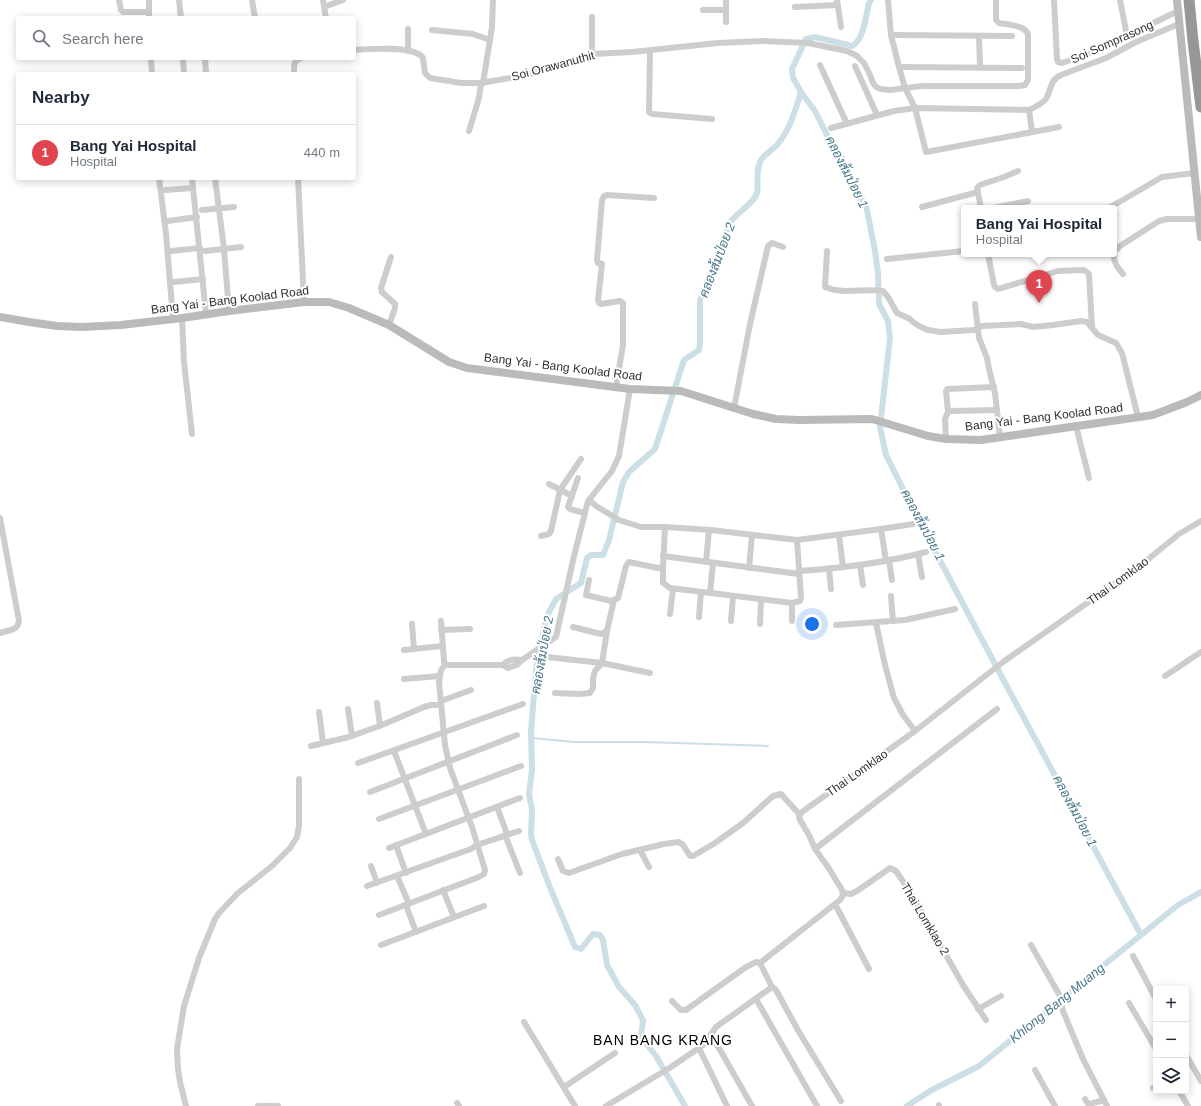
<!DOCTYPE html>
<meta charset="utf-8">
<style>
body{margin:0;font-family:Arial,Sarabun,sans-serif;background:#f2f2f3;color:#1f2937}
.controls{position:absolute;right:12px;bottom:12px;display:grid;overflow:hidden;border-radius:4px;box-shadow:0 2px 10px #0003}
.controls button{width:36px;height:36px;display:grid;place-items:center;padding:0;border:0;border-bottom:1px solid #e0e1e3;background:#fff;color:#1f2937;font:20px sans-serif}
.you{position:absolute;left:812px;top:624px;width:14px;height:14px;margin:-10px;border:3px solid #fff;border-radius:50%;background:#1a73e8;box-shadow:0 0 0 6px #1a73e833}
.badge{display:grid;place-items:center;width:26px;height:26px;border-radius:50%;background:#d1485f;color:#fff;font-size:13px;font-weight:700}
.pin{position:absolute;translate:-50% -33px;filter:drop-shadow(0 1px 2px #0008)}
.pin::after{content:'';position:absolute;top:21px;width:14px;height:12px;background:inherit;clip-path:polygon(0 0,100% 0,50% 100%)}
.popup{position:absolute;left:961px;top:205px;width:156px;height:52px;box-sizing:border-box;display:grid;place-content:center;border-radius:4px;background:#fff;filter:drop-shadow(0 1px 3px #0005);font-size:13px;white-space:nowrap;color:#747a83}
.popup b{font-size:15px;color:#1f2937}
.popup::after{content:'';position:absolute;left:50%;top:100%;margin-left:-8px;border:8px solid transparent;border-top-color:#fff}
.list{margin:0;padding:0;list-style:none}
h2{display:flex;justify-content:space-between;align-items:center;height:52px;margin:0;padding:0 16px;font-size:17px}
h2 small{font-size:13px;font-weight:400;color:#747a83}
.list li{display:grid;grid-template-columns:26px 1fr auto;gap:12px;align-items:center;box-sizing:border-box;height:56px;padding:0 16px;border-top:1px solid #e0e1e3}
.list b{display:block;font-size:15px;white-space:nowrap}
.list p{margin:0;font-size:13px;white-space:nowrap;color:#747a83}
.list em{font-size:13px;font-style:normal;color:#747a83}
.icon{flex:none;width:22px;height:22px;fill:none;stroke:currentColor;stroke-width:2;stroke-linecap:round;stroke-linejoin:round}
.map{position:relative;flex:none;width:1201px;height:1106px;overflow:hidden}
.search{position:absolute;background:#fff;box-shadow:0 2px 10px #0003;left:16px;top:16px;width:340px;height:44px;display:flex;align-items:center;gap:10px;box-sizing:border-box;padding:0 14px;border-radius:4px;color:#747a83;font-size:15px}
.panel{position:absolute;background:#fff;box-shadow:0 2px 10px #0003;left:16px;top:72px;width:340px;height:108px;border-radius:4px}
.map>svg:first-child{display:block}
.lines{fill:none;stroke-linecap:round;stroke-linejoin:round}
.stream{stroke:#ccdfe7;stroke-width:2}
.canal{stroke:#ccdfe7;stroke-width:6}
.street{stroke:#cdcdcd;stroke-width:6}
.secondary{stroke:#bababa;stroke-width:8}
.highway{stroke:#979797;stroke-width:11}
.labels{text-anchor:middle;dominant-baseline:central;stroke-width:4;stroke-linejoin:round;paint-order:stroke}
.street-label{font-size:12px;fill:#303030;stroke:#fff}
.water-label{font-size:13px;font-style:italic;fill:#477689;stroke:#fff}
.quarter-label{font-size:14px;letter-spacing:1px;fill:#000;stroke:#fff}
</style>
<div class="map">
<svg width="1201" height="1106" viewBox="0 0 1201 1106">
<rect width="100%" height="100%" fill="#fff"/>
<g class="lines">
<path class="stream" d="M531,738L575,742H644L768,746"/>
<g class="canal">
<path d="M871,0L869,3C866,15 864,40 852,46L815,37L806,39L792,69L793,78L801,92L815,111L827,135L842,158L849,180L857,194L866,205L875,251L878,273L879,304L888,321L890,338L880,427L886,455L919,521L1004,681L1141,935"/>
<path d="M685,1106L656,1056L641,1037L643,1020L635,1005L619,987L607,965L603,940L600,935L593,934L581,949L575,947L551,890L532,840L531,834L532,810L529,794L532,770L531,731L536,670L543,634L547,616L556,599L581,583L587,558L591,555H603L609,540L623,482L629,472L655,449L684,360L699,350L700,342V300L730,222C736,214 755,202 757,193C759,182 755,170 761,160C765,154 772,150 777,145C790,130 795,111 801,92"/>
<path d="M907,1106L930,1091L979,1066L1178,905L1201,892"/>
</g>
<g class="street">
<path d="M119,0L121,10L123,12H149"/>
<path d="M149,0V18"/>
<path d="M179,0L181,18"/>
<path d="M252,0L255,18"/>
<path d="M323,0L326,18"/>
<path d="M726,0V22"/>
<path d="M837,0L841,27"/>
<path d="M888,0L891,35L899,67L905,88L915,108L926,152L1059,127"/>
<path d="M1054,0L1057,59L1058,62L1062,63L1096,51L1178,11"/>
<path d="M1120,0L1127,36"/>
<path d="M324,7L343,0"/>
<path d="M795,7L837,5"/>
<path d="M703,10H726"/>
<path d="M592,17V54"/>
<path d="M432,30L473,34L490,40"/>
<path d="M891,35L1012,36"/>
<path d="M979,36L980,67"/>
<path d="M354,50C369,49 414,45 423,58L425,73L430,78L461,83H481L528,75L592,54L632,52L718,43L762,41L808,43L847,51L857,56L864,63L870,75L873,83L876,87L881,89L890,90L922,86H1019L1025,85L1028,80V34C1024,25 1009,25 999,23L996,20V0"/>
<path d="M408,51V29"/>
<path d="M650,51L649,112L652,114L712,119"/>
<path d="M151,58L152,74"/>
<path d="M183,58L184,74"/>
<path d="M205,58L206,74"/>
<path d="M820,65L847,124"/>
<path d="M855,66L877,115"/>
<path d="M899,67L1022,68"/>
<path d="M294,74C294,66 293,61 301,58"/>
<path d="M483,83L492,27L493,0"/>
<path d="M1029,110L1032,132"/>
<path d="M831,128L894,111L915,108L1029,110C1035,107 1042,104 1046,99C1052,89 1049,81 1061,75L1106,58L1136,42L1179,24"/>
<path d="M469,131L479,98L481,83"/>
<path d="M159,178L166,234L173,319"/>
<path d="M192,178L206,314"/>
<path d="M215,178L224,249L229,311"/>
<path d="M298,178L304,302"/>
<path d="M165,190L193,188"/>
<path d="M922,207L978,192"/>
<path d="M981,208L977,188L980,185L1004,177L1018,171"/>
<path d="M994,208L1028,201"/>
<path d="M1109,208L1162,177L1194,173"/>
<path d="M202,210L234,207"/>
<path d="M168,221L197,217"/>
<path d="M171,251L200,248"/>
<path d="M205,251L241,247"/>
<path d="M827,251L825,287C843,295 864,288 883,291L888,297L897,313L910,319L913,322L919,326L928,330L940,332L974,330L982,326L1021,324L1033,327L1053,325L1081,321L1087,322L1098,335L1116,343L1122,353L1138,417"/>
<path d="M1114,252L1120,246L1159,221L1167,219H1199"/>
<path d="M988,254L994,285L995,287L998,289L1058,271L1084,270L1089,274L1092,327"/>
<path d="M1114,254C1113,262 1118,268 1123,274"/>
<path d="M887,259L964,251"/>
<path d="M174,282L203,279"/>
<path d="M975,304L979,338L987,358L989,369L995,393L1000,437"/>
<path d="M182,318L184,362L192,434"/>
<path d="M389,325L395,308V304L382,292L381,288L391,257"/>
<path d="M616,387L623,345V303L620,301L601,304L599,303L598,300L602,264L598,263L597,260L602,200L604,196L607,195L654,198"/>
<path d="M734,408L750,324L768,246L772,243L783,247"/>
<path d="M948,412L946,391L947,389L994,387"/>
<path d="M1076,426L1089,478"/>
<path d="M946,439L945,419L948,412L950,411L997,410"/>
<path d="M578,478L568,507L570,509L585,513"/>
<path d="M549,484L572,496"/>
<path d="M589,500L596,506L619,520L641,527H665L711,530L797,540L881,529L913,524"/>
<path d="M0,518L19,621C18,631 8,630 0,633"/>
<path d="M881,529L886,561"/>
<path d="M839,535L843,567"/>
<path d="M541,536L549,534L551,531L560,490L581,459"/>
<path d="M918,554L922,577"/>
<path d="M663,556L799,574"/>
<path d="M889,560L892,580"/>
<path d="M706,562L709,530"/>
<path d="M860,565L863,585"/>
<path d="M663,567V583L670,588L792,603L800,601L801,597L797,540"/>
<path d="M749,568L752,535"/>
<path d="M829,569L831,589"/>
<path d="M799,571C842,568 885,563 926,552"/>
<path d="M589,580L586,595L611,601L618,598L626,566L629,562L658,568L663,567L665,527"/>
<path d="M710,593L713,563"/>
<path d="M891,596L893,621"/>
<path d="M792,603V621"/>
<path d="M670,614L673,589"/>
<path d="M699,617L701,592"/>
<path d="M441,621L444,661L445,665H503L508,668L517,665L522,660L556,637L574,556L588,501L612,471L619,456L630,389"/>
<path d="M731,621L733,596"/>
<path d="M876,623L885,665L894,698L903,715L915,731"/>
<path d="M412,624L414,649"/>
<path d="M760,624L761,600"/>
<path d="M836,625L905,620L955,609"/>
<path d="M573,627L601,634L607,631L614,600"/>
<path d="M441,630L470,629"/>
<path d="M404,650L442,646"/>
<path d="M547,657L602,663L650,673"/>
<path d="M503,665C508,659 515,659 522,660"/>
<path d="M1165,676L1201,652"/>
<path d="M404,679L440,676"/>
<path d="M555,693L579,694L590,693L593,688V678L595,671L602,663L607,631"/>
<path d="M441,701L471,690"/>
<path d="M377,703L380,726"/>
<path d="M348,709L352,736"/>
<path d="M319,712L323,743"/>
<path d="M311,746L349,737L382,725L424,707L431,705H441"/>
<path d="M394,751L426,834"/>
<path d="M358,763L523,704"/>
<path d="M370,792L517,735"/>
<path d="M497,807L507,834"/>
<path d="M379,819L521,766"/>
<path d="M505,835L520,873"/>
<path d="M396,845L406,873"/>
<path d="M389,848L520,798"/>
<path d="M815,849L997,709"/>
<path d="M640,850L649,867"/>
<path d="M558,859L563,871L569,873L622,854L664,844L679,842L683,845L690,856H693L715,843L743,823L773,796L781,794L800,815"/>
<path d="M371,866L377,883"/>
<path d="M397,876L409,904"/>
<path d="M367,886L454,855L471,849L477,845L519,831"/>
<path d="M443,890L454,917"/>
<path d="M843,893L851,894L857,891L890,868L896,871L912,895L963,985L986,1020"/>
<path d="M835,904L869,969"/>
<path d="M406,905L416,932"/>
<path d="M379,915L479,877L484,874L485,870L472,827L450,768L445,745L439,682L441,670L445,665"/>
<path d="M381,945L484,906"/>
<path d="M1031,945L1060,996L1063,1011L1083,1059L1107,1106"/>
<path d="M1133,956L1156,999"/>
<path d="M772,987L776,990L799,1032L841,1101"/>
<path d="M756,999L817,1106"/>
<path d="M672,1001L681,1010H686L746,967L756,962L760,963"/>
<path d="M1129,1003L1156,1049"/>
<path d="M978,1009L1001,996"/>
<path d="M524,1022L575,1106"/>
<path d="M711,1034L752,1106"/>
<path d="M699,1048L727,1106"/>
<path d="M1186,1055L1201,1081"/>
<path d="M1035,1070L1055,1106"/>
<path d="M564,1087L615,1053"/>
<path d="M1153,1088L1156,1087"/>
<path d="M1179,1091L1188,1106"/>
<path d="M1085,1099L1088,1104H1090L1104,1100"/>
<path d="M457,1103L459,1106"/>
<path d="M939,1105V1106"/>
<path d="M186,1106L180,1082L178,1069L177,1049L184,1006L199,958L215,919L219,913L238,893L272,866L290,848L297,837L299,826V779"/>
<path d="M258,1106H278"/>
<path d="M606,1106L671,1067L699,1048L705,1043L716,1027L772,987L760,963L840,900L843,895L842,890L828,867L815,849L809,835L800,820L799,816L802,812L915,731L1003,662L1140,566L1179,534L1201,521"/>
</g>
<g class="secondary">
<path d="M1177,0L1201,237"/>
<path d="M0,317L29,322L57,326L82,327L121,325L182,318L229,311L304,302H329L349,308L389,325L449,362L467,368L630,389L681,391L753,414L776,419L799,420L872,419L928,436L946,439L981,440L1153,415L1187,402L1201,395"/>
</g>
<path class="highway" d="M1189,0L1193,41L1201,107"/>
</g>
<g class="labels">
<g class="street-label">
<text transform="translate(1112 42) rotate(-24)">Soi Somprasong</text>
<text transform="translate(553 66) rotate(-15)">Soi Orawanuthit</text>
<text transform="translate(230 300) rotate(-7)">Bang Yai - Bang Koolad Road</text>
<text transform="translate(563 367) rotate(7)">Bang Yai - Bang Koolad Road</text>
<text transform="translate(1044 417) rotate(-7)">Bang Yai - Bang Koolad Road</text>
<text transform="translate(1118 581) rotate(-36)">Thai Lomklao</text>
<text transform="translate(857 773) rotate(-35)">Thai Lomklao</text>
<text transform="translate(925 919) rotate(59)">Thai Lomklao 2</text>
</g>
<g class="water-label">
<text transform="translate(847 172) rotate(63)">คลองส้มป่อย 1</text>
<text transform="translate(717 260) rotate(-69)">คลองส้มป่อย 2</text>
<text transform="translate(923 525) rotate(62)">คลองส้มป่อย 1</text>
<text transform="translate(542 655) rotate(-80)">คลองส้มป่อย 2</text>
<text transform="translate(1075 811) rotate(62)">คลองส้มป่อย 1</text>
<text transform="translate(1057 1003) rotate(-39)">Khlong Bang Muang</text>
</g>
<g class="quarter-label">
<text x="663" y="1040">BAN BANG KRANG</text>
</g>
</g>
</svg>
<div class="controls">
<button>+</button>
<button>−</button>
<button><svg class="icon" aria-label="layers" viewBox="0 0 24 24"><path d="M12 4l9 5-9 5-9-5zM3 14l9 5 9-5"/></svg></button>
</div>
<div class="you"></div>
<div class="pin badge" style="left:1039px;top:303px;background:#e0444e">1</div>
<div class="popup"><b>Bang Yai Hospital</b>Hospital</div>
<div class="search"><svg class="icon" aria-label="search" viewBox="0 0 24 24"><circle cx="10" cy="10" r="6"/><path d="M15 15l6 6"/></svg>Search here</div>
<section class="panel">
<h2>Nearby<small></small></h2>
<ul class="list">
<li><span class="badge" style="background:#e0444e">1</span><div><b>Bang Yai Hospital</b><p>Hospital</p></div><em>440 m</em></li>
</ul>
</section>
</div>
